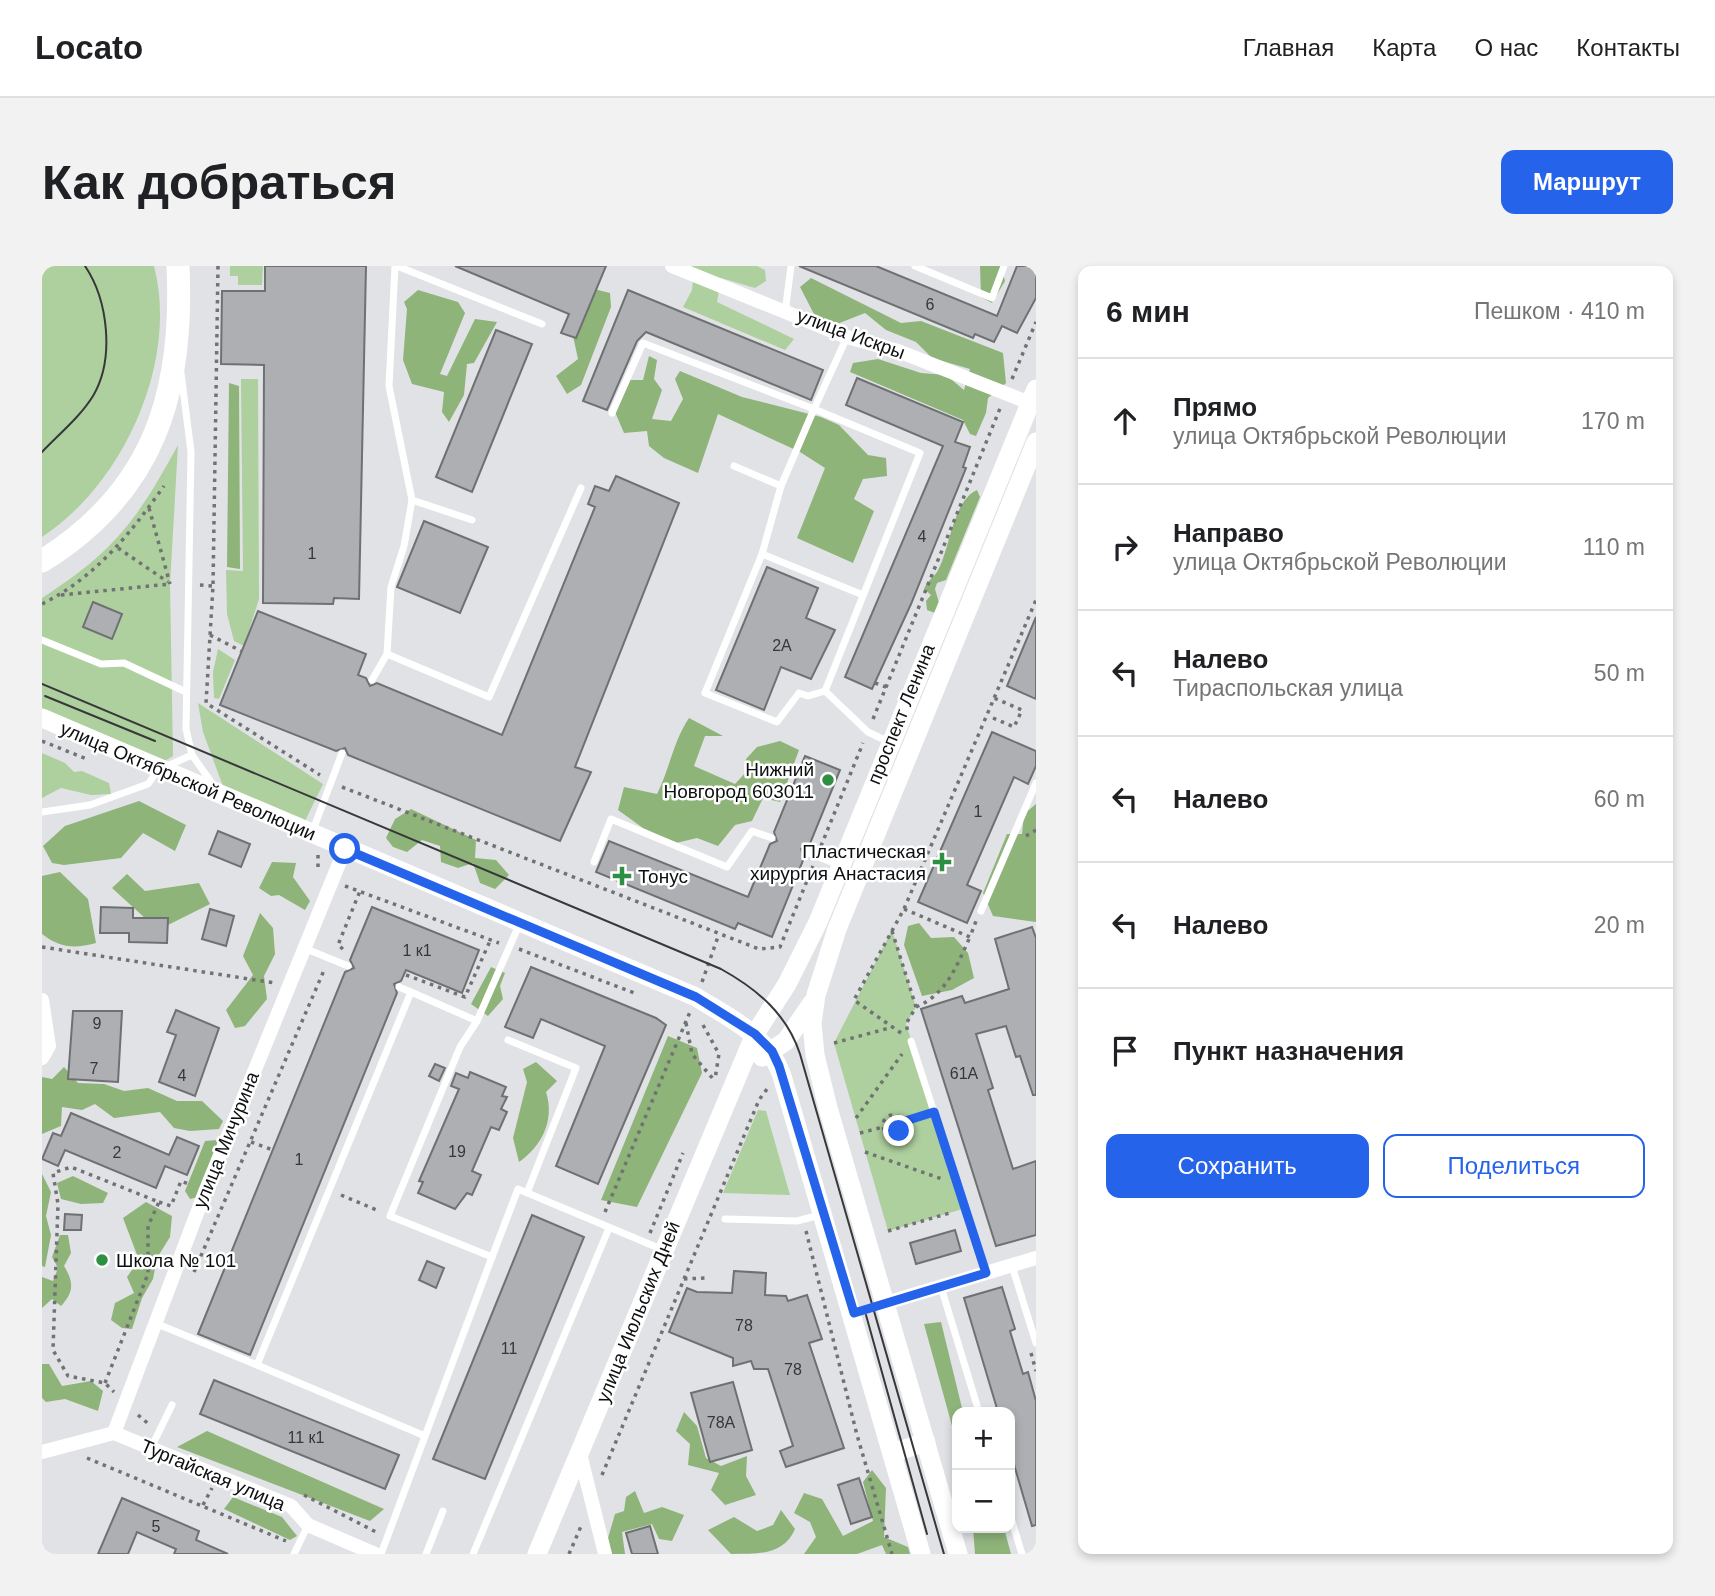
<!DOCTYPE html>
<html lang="ru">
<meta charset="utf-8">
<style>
body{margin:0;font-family:Arial,sans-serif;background:#f2f2f2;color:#202124}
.controls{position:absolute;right:21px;bottom:21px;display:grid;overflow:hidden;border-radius:14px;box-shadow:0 4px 10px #0003}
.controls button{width:63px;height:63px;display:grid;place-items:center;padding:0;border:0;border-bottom:2px solid #e0e0e0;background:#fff;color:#202124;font:35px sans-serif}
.stop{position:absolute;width:21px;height:21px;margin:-16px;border:5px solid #2563eb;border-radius:50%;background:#fff}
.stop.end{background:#2563eb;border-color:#fff;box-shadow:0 2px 7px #0008}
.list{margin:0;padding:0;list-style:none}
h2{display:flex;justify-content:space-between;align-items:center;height:91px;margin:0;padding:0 28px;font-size:30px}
h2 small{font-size:23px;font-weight:400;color:#757577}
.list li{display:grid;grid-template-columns:46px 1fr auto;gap:21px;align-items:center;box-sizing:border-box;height:126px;padding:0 28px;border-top:2px solid #e0e0e0}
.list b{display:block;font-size:26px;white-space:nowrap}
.list p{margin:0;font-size:23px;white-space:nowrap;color:#757577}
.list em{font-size:23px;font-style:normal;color:#757577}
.actions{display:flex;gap:14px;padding:21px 28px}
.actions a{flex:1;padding:16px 0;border:2px solid #2563eb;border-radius:14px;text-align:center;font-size:24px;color:#2563eb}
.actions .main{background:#2563eb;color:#fff}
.icon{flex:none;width:38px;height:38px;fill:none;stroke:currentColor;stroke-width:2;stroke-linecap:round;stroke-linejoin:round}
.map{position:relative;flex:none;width:994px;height:1288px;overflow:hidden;border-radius:14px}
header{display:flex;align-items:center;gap:42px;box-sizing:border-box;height:98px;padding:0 35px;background:#fff;border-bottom:2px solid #e0e0e0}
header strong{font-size:33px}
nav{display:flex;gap:38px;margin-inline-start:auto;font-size:24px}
.intro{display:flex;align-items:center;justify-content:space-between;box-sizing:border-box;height:168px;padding:0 42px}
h1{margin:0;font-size:49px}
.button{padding:18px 32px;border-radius:14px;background:#2563eb;color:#fff;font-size:24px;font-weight:700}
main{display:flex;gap:42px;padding:0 42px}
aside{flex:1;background:#fff;border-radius:14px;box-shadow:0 4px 10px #0003}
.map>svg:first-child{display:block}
.green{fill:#aecf9e}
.forest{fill:#8eb47a}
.building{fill:#aeafb2;stroke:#6f7072;stroke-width:2}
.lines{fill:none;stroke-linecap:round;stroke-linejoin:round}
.path{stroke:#717274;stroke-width:3.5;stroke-dasharray:3.5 5;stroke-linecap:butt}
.lane{stroke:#fff;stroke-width:7}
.street{stroke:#fff;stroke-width:14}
.secondary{stroke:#fff;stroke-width:19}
.primary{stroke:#fff;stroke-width:23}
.tram{stroke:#37383a;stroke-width:2}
.route{stroke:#2563eb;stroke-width:9}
.poi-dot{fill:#2d8f42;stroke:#fff;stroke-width:2.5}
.labels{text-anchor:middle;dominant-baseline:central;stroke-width:5;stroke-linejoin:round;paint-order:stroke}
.number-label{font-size:16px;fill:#363738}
.street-label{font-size:19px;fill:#0e0f10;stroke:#fff}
.poi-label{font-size:19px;fill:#0e0f10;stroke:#fff;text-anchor:end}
</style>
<header>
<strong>Locato</strong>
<nav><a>Главная</a><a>Карта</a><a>О нас</a><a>Контакты</a></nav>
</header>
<div class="intro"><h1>Как добраться</h1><a class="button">Маршрут</a></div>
<main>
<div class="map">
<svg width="994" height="1288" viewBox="0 0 994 1288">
<rect width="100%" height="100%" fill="#e1e2e5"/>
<g class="green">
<path d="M0,0H112C137,96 81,218 0,271Z"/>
<path d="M188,0H221L220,19H196V10H188Z"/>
<path d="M647,0H715L723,4L724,15L713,22L679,12L675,36L752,73L743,84L641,41L650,24L652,4Z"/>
<path d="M199,113H216L217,333L202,380L192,375L185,348L184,304L201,305Z"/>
<path d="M136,179L128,318L131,490L121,496L0,444V332C73,285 95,254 136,179Z"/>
<path d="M176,383L193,394L177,433L172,432L171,406Z"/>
<path d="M156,437L281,518L263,555L182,523L161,466Z"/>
<path d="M0,487L23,497L32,506L40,505L67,517L69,528L49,529L19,522L0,532Z"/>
<path d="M850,664L874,741L864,758L924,942L846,965L792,777Z"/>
<path d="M716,844L724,845L748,929L681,927Z"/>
</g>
<g class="forest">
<path d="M938,0H959L963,15L950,37L939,31Z"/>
<path d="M769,12L859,57L879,55L961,87L964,117L946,132L944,147L934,170L928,168L921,154L808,106L811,97L836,93L879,107L904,109L922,124L928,103L890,92L874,76L844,64L823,47L795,58L774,52L758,21Z"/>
<path d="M552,23L568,27L569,41L539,119L525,128L514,110L536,93L531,70Z"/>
<path d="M376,24L416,36L423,47L398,108L405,110L433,53L455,56L432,97L425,98L422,129L407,156L400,146L402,126L370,118L361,94L365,43L362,36Z"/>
<path d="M607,90L615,94L612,113L620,124L610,153L629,155L641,133L633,113L638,105L700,131L779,151L797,159L826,189L844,192L845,210L821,213L812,233L832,245L811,297L755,272L783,202L758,186L676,148L656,207L622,192L607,180L605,165L582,167L573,146L586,114H601Z"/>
<path d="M187,117L197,120L198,303L185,301Z"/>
<path d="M935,224L938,231L904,314L895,317L893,323L898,340L893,347L885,344L884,335L889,329L882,323C885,315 890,313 895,306C908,285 910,235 935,224Z"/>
<path d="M647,452L681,470H663L652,500L693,518L704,506V493L715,481L738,475L757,484L738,536L721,532L710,555L693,559L676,580L655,572L634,577L601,562L576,544L582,521L615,528C628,502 631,476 647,452Z"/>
<path d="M97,535L144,559L133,585L101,567L79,592L22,599L10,597L1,580L23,560Z"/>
<path d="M994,538V656L951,650L941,627L965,568H980L982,548Z"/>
<path d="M369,543L434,574L433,592L454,594L467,609L453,623L438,617L431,597L416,602L399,596L398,580L380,574L365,586L351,581L344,572L353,553Z"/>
<path d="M230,596L254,597L251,611L268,635L263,644L237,629L229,630L217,622Z"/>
<path d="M18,606L46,633L54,677C32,683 18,682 0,668V610Z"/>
<path d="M85,608L103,625L157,617L168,638L116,664L70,622Z"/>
<path d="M218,647L231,662L233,688L222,710L225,733L203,760L193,762L184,744L211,709L201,690Z"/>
<path d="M877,657L889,672L912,671L926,687L932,712L910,724L880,730L862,679L866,660Z"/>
<path d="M449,701L463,707L458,720L461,733L446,750L429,738Z"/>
<path d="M626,770L655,782L660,807L595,941L559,934Z"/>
<path d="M494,796L515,815L504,826C513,854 500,880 477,896L471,872L485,816L481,803Z"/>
<path d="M22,801L36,817L62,818L82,825L106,822L135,835H160L181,855L177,863L148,865L132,862L118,846L72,852L53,838L40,844L20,841L19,860L0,868V811L10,813Z"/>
<path d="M175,874L180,890L160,930L148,933L143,925L163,875Z"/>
<path d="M0,908L9,926L4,950L9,969L3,1001L0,1000Z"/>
<path d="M31,910L66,927L61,937L39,938L19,933L15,917Z"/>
<path d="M104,936L130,950L128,971L115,992L111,1013L100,1032L90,1063L80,1062L69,1054L73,1037L92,1027L85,1011L97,994L81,952Z"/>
<path d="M18,969H26L29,987L22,1000C32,1016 32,1026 19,1040L10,1033L0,1042V1011L11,1015L16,1002L10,991Z"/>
<path d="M899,1056L921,1146H915V1178L882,1058Z"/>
<path d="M0,1098H7L20,1120L49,1115L61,1125L56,1145L23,1133L4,1136L0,1132Z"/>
<path d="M642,1146L655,1160L664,1192L679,1200L705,1190L704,1210L714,1229L683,1239L669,1224L677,1207L646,1199L648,1178L634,1165Z"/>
<path d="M165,1165L342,1243L328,1255L135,1181Z"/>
<path d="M830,1204L844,1222L842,1271L866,1281L868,1288H844L840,1279L815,1288H762L774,1271L768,1256L752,1247L762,1227L780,1233L801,1270L831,1255L821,1216Z"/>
<path d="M593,1225L602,1247L620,1241L642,1249L630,1275L617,1273L610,1258L580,1266L583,1288H566L564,1279L573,1248L582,1245L584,1231Z"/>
<path d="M191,1231L240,1251L255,1270L248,1274L182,1243Z"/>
<path d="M739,1244L753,1263C742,1288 720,1288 689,1288L666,1264L692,1251L715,1265L731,1259Z"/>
<path d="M931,1262H962L969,1288H933Z"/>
</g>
<g class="building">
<path d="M223,0H324L317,333L292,332L291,338L221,337L222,99L179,98L180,25H223Z"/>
<path d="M413,0H564L534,72L519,67L527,48Z"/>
<path d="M757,0H834L955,50L975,0H994V32L975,67L960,60L952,76L933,68L931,72Z"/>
<path d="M586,24L781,104L769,134L604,66L595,75L565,144L541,135Z"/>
<path d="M454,64L490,78L430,226L394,211Z"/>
<path d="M815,112L921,156L913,176L928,181L921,201L924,202L869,338L830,423L803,411L901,180L804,139Z"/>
<path d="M574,210L637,237L533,501L549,506L518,575L306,489L303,482L294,485L178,439L216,345L324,388L316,409L324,412L328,420L335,417L460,469L553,241L546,238L553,220L567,225Z"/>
<path d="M382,255L446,281L418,347L355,321Z"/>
<path d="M725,301L776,322L764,352L793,364L769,413L739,401L722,444L674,424Z"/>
<path d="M51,336L80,348L70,373L41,361Z"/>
<path d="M994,351V433L965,420Z"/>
<path d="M950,466L994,485V500L986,518L972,511L925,619L939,625L925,657L876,636Z"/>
<path d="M763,490L798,504L767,580L759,583L762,592L730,671L696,657L693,663L554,606L567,575L706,631L728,578L735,575L732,566Z"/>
<path d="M176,565L208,578L199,601L167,588Z"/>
<path d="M59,641L91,642V652H126L125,677L87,676V667H58Z"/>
<path d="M330,641L437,684L420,727L364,704L359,715L352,718L355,727L208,1089L156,1068L303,706L312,702L308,694Z"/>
<path d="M168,643L192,650L184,680L160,673Z"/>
<path d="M990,661L994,672V829H991L978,790L974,791L964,760L934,768L951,822L946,824L971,903L994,895V969L954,980L879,743L920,730L923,737L967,723L953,673Z"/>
<path d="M489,701L614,752L624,759L556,918L514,900L563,780L499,753L491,772L463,761Z"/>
<path d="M134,744L177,762L153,830L117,816L134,769L125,766Z"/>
<path d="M31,745H80L76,816L26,813Z"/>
<path d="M393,798L403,802L397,815L387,810Z"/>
<path d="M428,806L464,821L460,830L465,831L459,843L465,846L457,864L449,861L430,905L439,909L430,929L425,927L413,943L376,927L381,916L377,915L417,823L409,820L414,807L426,812Z"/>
<path d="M29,847L127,889L135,871L157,880L145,909L123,900L114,922L23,884L16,900L0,893L11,867L19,870Z"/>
<path d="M23,948L40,949L39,964H22Z"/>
<path d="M490,949L542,971L443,1213L391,1193Z"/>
<path d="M913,964L919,985L874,998L868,977Z"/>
<path d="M385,995L402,1002L394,1022L377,1014Z"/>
<path d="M692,1005L724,1007L723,1029L744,1030L746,1035L765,1029L780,1073L767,1077L802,1182L744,1201L738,1185L751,1180L726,1103H712L709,1095L691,1100V1092L627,1066L645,1022L655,1026L690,1027Z"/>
<path d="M960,1021L973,1063L968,1065L981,1108L986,1106L994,1135V1259L990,1260L968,1185V1146H956L922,1032Z"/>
<path d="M172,1114L357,1189L343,1223L158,1148Z"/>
<path d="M691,1116L710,1184L668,1196L649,1127Z"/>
<path d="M817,1212L830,1251L809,1258L796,1219Z"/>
<path d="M80,1232L157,1265L154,1274L186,1288H132L134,1283L95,1266L86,1288H56Z"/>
<path d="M608,1260L616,1288H590L584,1267Z"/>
</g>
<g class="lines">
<g class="path">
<path d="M176,0L171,320L164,437L278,509"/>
<path d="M970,113L994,56"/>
<path d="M107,242L128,318"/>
<path d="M76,282L126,316"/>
<path d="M158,319L171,320"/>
<path d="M19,329L128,318"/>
<path d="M0,338C54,311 88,268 122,220"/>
<path d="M168,369L199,385"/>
<path d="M833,417L844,421"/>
<path d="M951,452L972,461L980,444L952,432"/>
<path d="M831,453L959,140"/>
<path d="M0,475L47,494"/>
<path d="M300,521L717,683L738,681L771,600"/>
<path d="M984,570L994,564"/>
<path d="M779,580L821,477"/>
<path d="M276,589V606"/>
<path d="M303,620L457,677"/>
<path d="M862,643L928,671L934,655"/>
<path d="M850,665L874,741L864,758L866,766"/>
<path d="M0,681L233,717"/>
<path d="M301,683L296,679L318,625"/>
<path d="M477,683L595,728"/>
<path d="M364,709L423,731L448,675"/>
<path d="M660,716L677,668"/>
<path d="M874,741C905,728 915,699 928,671"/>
<path d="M644,757L650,788L672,814"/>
<path d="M661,759L677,788L673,813"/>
<path d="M859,767L812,734L862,643L994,334"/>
<path d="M792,777L851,761"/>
<circle cx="851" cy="859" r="10"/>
<path d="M814,852L860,788"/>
<path d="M860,856L881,849"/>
<path d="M818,867L841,861"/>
<path d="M209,876L231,884"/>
<path d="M823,886L900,913"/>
<path d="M299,929L337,945"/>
<path d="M117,936L129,940L139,915L149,919"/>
<path d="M563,946L648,746"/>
<path d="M764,965L815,1169L850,1288"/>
<path d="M846,965L911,946"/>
<path d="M608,967L641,887"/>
<path d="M152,1006L283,702"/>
<path d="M642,1013L663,1012"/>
<path d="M989,1087L994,1105"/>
<path d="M63,1117L106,1008V960L117,936L29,901L11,907L16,938L11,1084L26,1110L63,1117L72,1126"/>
<path d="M96,1149L109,1160"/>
<path d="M45,1192L244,1275"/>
<path d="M560,1209L717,834L725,823"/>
<path d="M262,1229L336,1267"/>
<path d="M161,1239L170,1222"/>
<path d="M527,1288L540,1258"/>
</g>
<g class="lane">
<path d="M355,0L500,58"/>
<path d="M873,0L950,32L962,0"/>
<path d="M747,45L744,39L749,0"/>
<path d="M139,107L149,186L144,463L150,489L172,520"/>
<path d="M570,147L601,77L772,143L805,71"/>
<path d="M692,200L739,220L720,288"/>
<path d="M739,220L772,143L878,187L783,425"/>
<path d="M370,234L430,254"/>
<path d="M0,374L59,398L82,397L144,426"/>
<path d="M345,388L447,431L539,222"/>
<path d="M330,414L345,388L349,321L362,280L370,234L347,120L353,0"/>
<path d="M783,425L766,430L757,427L735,456L663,427L720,288L821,329"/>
<path d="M783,425L826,466L847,476"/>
<path d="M0,546L48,539L106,518L116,504L150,489"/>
<path d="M271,564L300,487"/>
<path d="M764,586L797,599"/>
<path d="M552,596L569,553L685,601L710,565L730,572"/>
<path d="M939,645L994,517"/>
<path d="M477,659L435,755L418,781L348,950L450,991L476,923L619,983"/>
<path d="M262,682L306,700"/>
<path d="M369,726L435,755"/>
<path d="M466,774L534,802L485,927"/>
<path d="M869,775L944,1007"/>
<path d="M683,953L755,955L778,949"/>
<path d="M970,1000L994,1077"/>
<path d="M899,1021L937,1146"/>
<path d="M113,1057L215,1099L369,726L357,721"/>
<path d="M215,1099L383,1170"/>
<path d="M109,1182L130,1139"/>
<path d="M968,1249L980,1288"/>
<path d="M252,1288L266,1259"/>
<path d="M339,1288L450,991"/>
<path d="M384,1288L401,1245"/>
<path d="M431,1288L567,962"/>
</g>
<g class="street">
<path d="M630,0L805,71L856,85L988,137"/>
<path d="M0,734L7,780L0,792"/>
<path d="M844,1037L994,992"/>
<path d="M72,1167L163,926L303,583"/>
<path d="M0,1186L72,1167L249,1240L266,1259L333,1288"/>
<path d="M538,1188L563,1288"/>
</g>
<g class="secondary">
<path d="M0,452L654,731C689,753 726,769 740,810L879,1288"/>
<path d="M720,791L744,775L770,737"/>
<path d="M850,1187L884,1176"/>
<path d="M495,1288L713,768L745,718L776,656L994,123"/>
<path d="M916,1288L786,842L773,789L770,757L774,729L795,663L994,176"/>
</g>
<path class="primary" d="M0,295C113,225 142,126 136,0"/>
<g class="tram">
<path d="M0,186C17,168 38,151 51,130C73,93 66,34 43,0"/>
<path d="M0,418L679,703C715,723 745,748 758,788L902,1288"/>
<path d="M3,430L113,475"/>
<path d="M824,1049L885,1268"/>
</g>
</g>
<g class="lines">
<path class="route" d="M303,583L654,731L713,768L730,785L737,800L812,1047L944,1007L892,846L860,856L857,865"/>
</g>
<g class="poi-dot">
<circle cx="786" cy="514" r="7"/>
<path d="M896.5 585.5h7v7h7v7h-7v7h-7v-7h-7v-7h7z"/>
<path d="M576.5 599.5h7v7h7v7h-7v7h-7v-7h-7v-7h7z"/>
<circle cx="60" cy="994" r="7"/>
</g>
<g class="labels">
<g class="number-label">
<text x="888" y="38">6</text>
<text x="880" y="270">4</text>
<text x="270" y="287">1</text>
<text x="740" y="379">2А</text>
<text x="936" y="545">1</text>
<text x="375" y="684">1 к1</text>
<text x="55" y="757">9</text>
<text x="52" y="802">7</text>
<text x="922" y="807">61А</text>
<text x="140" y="809">4</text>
<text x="415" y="885">19</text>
<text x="75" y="886">2</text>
<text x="257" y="893">1</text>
<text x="702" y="1059">78</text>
<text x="467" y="1082">11</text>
<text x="751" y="1103">78</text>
<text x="679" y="1156">78А</text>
<text x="264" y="1171">11 к1</text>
<text x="114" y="1260">5</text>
</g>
<g class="street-label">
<text transform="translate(809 68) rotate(20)">улица Искры</text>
<text transform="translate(859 448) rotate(-68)">проспект Ленина</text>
<text transform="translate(146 515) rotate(23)">улица Октябрьской Революции</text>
<text transform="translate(184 874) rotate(-68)">улица Мичурина</text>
<text transform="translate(596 1046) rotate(-68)">улица Июльских Дней</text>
<text transform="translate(171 1209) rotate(23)">Тургайская улица</text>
</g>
<g class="poi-label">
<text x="772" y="503">Нижний<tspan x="772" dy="22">Новгород 603011</tspan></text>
<text x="884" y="585">Пластическая<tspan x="884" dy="22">хирургия Анастасия</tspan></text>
<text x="596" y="610" text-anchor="start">Тонус</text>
<text x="74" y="994" text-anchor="start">Школа № 101</text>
</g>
</g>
</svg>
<div class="controls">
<button>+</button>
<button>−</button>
</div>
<div class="stop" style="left:303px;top:583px"></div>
<div class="stop end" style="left:857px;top:865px"></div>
</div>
<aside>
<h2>6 мин<small>Пешком · 410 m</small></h2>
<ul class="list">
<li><svg class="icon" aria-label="ahead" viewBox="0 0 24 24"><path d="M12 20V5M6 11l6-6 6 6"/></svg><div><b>Прямо</b><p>улица Октябрьской Революции</p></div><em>170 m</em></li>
<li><svg class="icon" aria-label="right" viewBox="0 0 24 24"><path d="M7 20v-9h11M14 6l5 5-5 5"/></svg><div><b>Направо</b><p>улица Октябрьской Революции</p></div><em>110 m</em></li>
<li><svg class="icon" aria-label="left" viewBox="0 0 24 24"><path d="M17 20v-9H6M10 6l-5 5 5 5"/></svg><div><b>Налево</b><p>Тираспольская улица</p></div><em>50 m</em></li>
<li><svg class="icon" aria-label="left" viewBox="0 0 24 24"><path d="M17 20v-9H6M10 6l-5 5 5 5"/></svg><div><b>Налево</b></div><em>60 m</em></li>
<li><svg class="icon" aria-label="left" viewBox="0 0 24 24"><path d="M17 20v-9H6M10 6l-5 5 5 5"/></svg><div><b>Налево</b></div><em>20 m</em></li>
<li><svg class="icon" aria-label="arrive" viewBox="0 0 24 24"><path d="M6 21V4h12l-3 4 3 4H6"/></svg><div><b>Пункт назначения</b></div></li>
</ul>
<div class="actions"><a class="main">Сохранить</a><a>Поделиться</a></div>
</aside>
</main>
